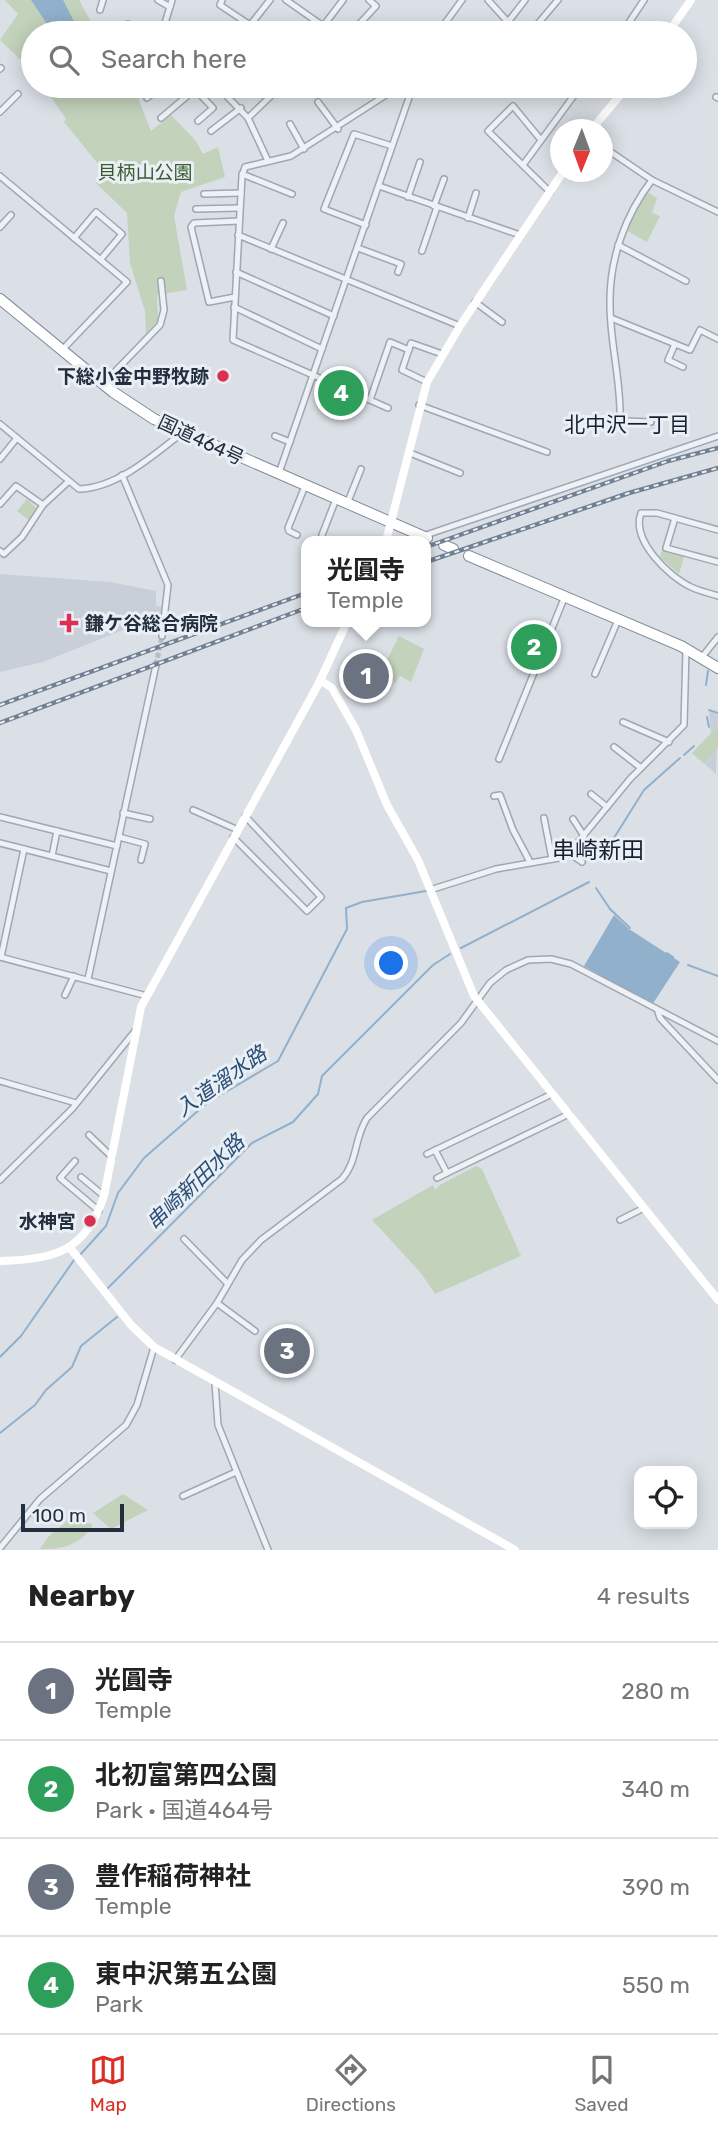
<!DOCTYPE html>
<meta charset="utf-8">
<style>
body{margin:0;font-family:Rubik,"Noto Sans JP",sans-serif;background:#f6f6f6;color:#222}
.controls{position:absolute;right:21px;bottom:21px;display:grid;overflow:hidden;border-radius:14px;box-shadow:0 4px 18px #0003}
.controls button{width:63px;height:63px;display:grid;place-items:center;padding:0;border:0;border-bottom:2px solid #e0e0e0;background:#fff;color:#222;font:35px sans-serif}
.compass{position:absolute;left:550px;top:119px;width:63px;height:63px;border-radius:50%;background:#fff;box-shadow:0 4px 18px #0003;rotate:181deg}
.scale{position:absolute;left:21px;bottom:18px;width:103px;box-sizing:border-box;padding-left:7px;border:4px solid #232f3e;border-top:0;font-size:19px;line-height:24px;white-space:nowrap;color:#232f3e;-webkit-text-stroke:5px #eaeff5;paint-order:stroke}
.you{position:absolute;left:392px;top:964px;width:24px;height:24px;margin:-18px;border:5px solid #fff;border-radius:50%;background:#1a73e8;box-shadow:0 0 0 10px #1a73e833}
.badge{display:grid;place-items:center;width:46px;height:46px;border-radius:50%;background:#d93025;color:#fff;font-size:23px;font-weight:700}
.pin{position:absolute;translate:-50% -50%;border:4px solid #fff;box-shadow:0 2px 7px #0006}
.popup{position:absolute;left:301px;top:536px;width:130px;height:91px;box-sizing:border-box;display:grid;place-content:center;border-radius:14px;background:#fff;filter:drop-shadow(0 2px 5px #0005);font-size:23px;white-space:nowrap;color:#767676}
.popup b{font-size:26px;color:#222}
.popup::after{content:'';position:absolute;left:50%;top:100%;margin-left:-14px;border:14px solid transparent;border-top-color:#fff}
.list{margin:0;padding:0;list-style:none}
h2{display:flex;justify-content:space-between;align-items:center;height:91px;margin:0;padding:0 28px;font-size:30px}
h2 small{font-size:23px;font-weight:400;color:#767676}
.list li{display:grid;grid-template-columns:46px 1fr auto;gap:21px;align-items:center;box-sizing:border-box;height:98px;padding:0 28px;border-top:2px solid #e0e0e0}
.list b{display:block;font-size:26px;white-space:nowrap}
.list p{margin:0;font-size:23px;white-space:nowrap;color:#767676}
.list em{font-size:23px;font-style:normal;color:#767676}
.icon{flex:none;width:38px;height:38px;fill:none;stroke:currentColor;stroke-width:2;stroke-linecap:round;stroke-linejoin:round}
.map{position:relative;flex:none;width:718px;height:1550px;overflow:hidden}
.search{position:absolute;background:#fff;box-shadow:0 4px 18px #0003;left:21px;right:21px;top:21px;height:77px;display:flex;align-items:center;gap:18px;box-sizing:border-box;padding:0 24px;border-radius:38px;color:#767676;font-size:26px}
.sheet{height:483px;background:#fff}
nav{display:flex;justify-content:space-around;align-items:center;box-sizing:border-box;height:98px;border-top:2px solid #e0e0e0;background:#fff;font-size:19px;color:#767676}
nav a{display:grid;justify-items:center;gap:4px}
nav .on{color:#d93025}
.map>svg:first-child{display:block}
.built{fill:#c8cfd9}
.green{fill:#c2d2bb}
.water{fill:#91b0cc}
.lines{fill:none;stroke-linecap:round;stroke-linejoin:round}
.stream{stroke:#91b0cc;stroke-width:2}
.street-tunnel{stroke:#b6bdc5;stroke-width:5;stroke-dasharray:5 2.5;stroke-linecap:butt}
.street-casing{stroke:#a0a7b1;stroke-width:8}
.highway-casing{stroke:#818e9f;stroke-width:12}
.street{stroke:#eef1f5;stroke-width:5}
.secondary{stroke:#fff;stroke-width:8}
.highway{stroke:#fff;stroke-width:10}
.rail-casing{stroke:#738092;stroke-width:4.5}
.rail{stroke:#eaeff5;stroke-width:2;stroke-dasharray:5;stroke-linecap:butt}
.poi-dot{fill:#dc3052;stroke:#eaeff5;stroke-width:2.5}
.labels{text-anchor:middle;dominant-baseline:central;stroke-width:6;stroke-linejoin:round;paint-order:stroke}
.park-label{font-size:19px;fill:#3a5c2f;stroke:#eaeff5}
.poi-label{font-size:19px;font-weight:bold;fill:#232f3e;stroke:#eaeff5;text-anchor:end}
.street-label{font-size:19px;fill:#232f3e;stroke:#eaeff5}
.neighbourhood-label{font-size:21px;fill:#16202f;stroke:#eaeff5}
.water-label{font-size:21px;font-style:italic;fill:#2a4f76;stroke:#eaeff5}
.quarter-label{font-size:23px;fill:#16202f;stroke:#eaeff5}
</style>
<div class="map">
<svg width="718" height="1550" viewBox="0 0 718 1550">
<rect width="100%" height="100%" fill="#dbe0e7"/>
<g class="built">
<path d="M0,574L110,582L156,591V606L164,607L163,614L43,662L0,672Z"/>
<path d="M709,711L718,715L716,774L692,753L711,733Z"/>
</g>
<g class="green">
<path d="M5,0H79L95,29L106,33H33V72L0,40L18,14Z"/>
<path d="M43,86H138L135,90L151,131L171,115L196,141L203,154L218,147L225,177L181,192L174,216L187,290L157,295L158,320L146,334L145,311L130,263L127,213L95,182L103,170L64,122L66,119Z"/>
<path d="M646,191L657,198L652,213L660,216L647,242L626,230L629,218Z"/>
<path d="M320,382L363,401L361,405L318,386Z"/>
<path d="M27,499L37,509L30,521L17,511Z"/>
<path d="M662,550L684,556L679,574L660,557Z"/>
<path d="M399,636L424,649L411,682L400,676L395,683L380,674Z"/>
<path d="M718,727V748L704,763L692,753Z"/>
<path d="M476,1166L482,1169L521,1256L435,1294L421,1273L372,1220L433,1185L435,1190L440,1185Z"/>
<path d="M123,1494L148,1510L111,1529L93,1513Z"/>
<path d="M72,1517L93,1525C81,1544 63,1550 40,1549L48,1537Z"/>
</g>
<g class="water">
<path d="M31,0H63L80,33H53Z"/>
<path d="M614,915L629,929L680,962L652,1005L584,966Z"/>
</g>
<g class="lines">
<g class="stream">
<path d="M706,685L708,671"/>
<path d="M709,710L718,713"/>
<path d="M707,717L709,727"/>
<path d="M684,755L694,746"/>
<path d="M607,849L644,790L680,758"/>
<path d="M596,888L610,909L630,928"/>
<path d="M461,948L589,882"/>
<path d="M667,953L673,957"/>
<path d="M688,965L718,976"/>
<path d="M80,1255L106,1226L118,1193L144,1158L207,1103L278,1061L347,929L346,908L362,902L426,891"/>
<path d="M108,1288L252,1143L293,1122L318,1094L322,1076L433,965L450,954"/>
<path d="M0,1357L21,1336L74,1260"/>
<path d="M0,1433L35,1405L46,1390L72,1367L81,1346L117,1317"/>
</g>
<path class="street-tunnel" d="M156,665L162,636"/>
<defs>
<g id="street">
<path d="M158,0L170,7"/>
<path d="M222,0L220,5L250,25"/>
<path d="M286,0L333,33"/>
<path d="M488,0L518,33"/>
<path d="M100,10L103,0"/>
<path d="M508,22L525,0"/>
<path d="M128,24L162,33"/>
<path d="M162,33L172,0"/>
<path d="M244,33L270,0"/>
<path d="M318,33L343,0"/>
<path d="M351,33L376,6L369,0"/>
<path d="M438,33L462,0"/>
<path d="M530,33L558,0"/>
<path d="M622,33L644,0"/>
<path d="M0,69L1,68"/>
<path d="M192,86L213,108L198,121"/>
<path d="M217,86L248,118L268,161"/>
<path d="M566,86L574,95"/>
<path d="M716,97L718,98"/>
<path d="M147,98L162,86"/>
<path d="M318,102L338,129"/>
<path d="M0,112L18,94"/>
<path d="M161,118L199,86"/>
<path d="M248,118L281,86"/>
<path d="M290,124L304,149"/>
<path d="M211,131L241,108"/>
<path d="M541,140L513,106L488,131L550,192"/>
<path d="M602,146L652,180L718,212"/>
<path d="M523,165L581,86"/>
<path d="M242,174L292,194"/>
<path d="M0,176L127,282L62,350"/>
<path d="M379,186L520,235"/>
<path d="M204,194L241,193"/>
<path d="M408,197L420,162"/>
<path d="M434,206L444,179"/>
<path d="M196,209L239,208"/>
<path d="M468,218L476,193"/>
<path d="M366,225L324,209L354,134L392,146"/>
<path d="M0,227L11,215"/>
<path d="M238,235L460,326"/>
<path d="M74,238L96,212L122,234L101,259"/>
<path d="M618,245L686,281"/>
<path d="M358,248L401,264L398,272"/>
<path d="M271,249L283,223"/>
<path d="M422,251L437,207"/>
<path d="M236,272L334,316"/>
<path d="M235,297L209,302L191,227L194,223L239,221"/>
<path d="M475,302L502,322"/>
<path d="M234,307L322,349"/>
<path d="M611,318L690,350L700,330L718,339"/>
<path d="M675,344L668,360L683,367"/>
<path d="M427,382L402,370L411,343L442,354"/>
<path d="M103,384L160,325L164,310L161,281"/>
<path d="M370,400L390,342L409,350"/>
<path d="M419,405L547,452"/>
<path d="M388,408L233,340L242,176L245,167L291,156L400,86"/>
<path d="M651,422L624,421L620,418C621,380 610,343 610,305C609,260 625,215 652,180"/>
<path d="M0,424L79,489C117,488 154,455 182,433"/>
<path d="M275,436L290,442"/>
<path d="M410,453L460,473"/>
<path d="M0,459L17,438"/>
<path d="M279,473L413,86"/>
<path d="M122,475L168,585L162,636"/>
<path d="M0,504L16,486L43,505"/>
<path d="M347,504L361,469"/>
<path d="M675,518L666,548L718,562"/>
<path d="M718,530L657,513H641C631,540 668,576 691,587C699,591 709,593 718,596"/>
<path d="M297,535L289,531L288,528L305,486"/>
<path d="M322,535L336,499"/>
<path d="M423,536L718,436"/>
<path d="M0,551L4,554L22,537L43,505L69,481"/>
<path d="M702,657L718,637"/>
<path d="M595,674L618,620"/>
<path d="M623,722L669,742"/>
<path d="M614,747L641,768"/>
<path d="M499,759L565,596"/>
<path d="M591,794L607,807"/>
<path d="M494,796L500,795L513,830L530,862"/>
<path d="M193,810L238,830"/>
<path d="M123,813L150,819"/>
<path d="M0,817L117,846"/>
<path d="M544,818L552,859"/>
<path d="M573,819L584,836"/>
<path d="M119,837L145,844L141,860"/>
<path d="M233,837L307,911L321,897L245,816"/>
<path d="M0,843L111,871"/>
<path d="M569,853L582,862"/>
<path d="M52,856L57,831"/>
<path d="M430,890L496,869L559,858L569,853L630,779L684,725L686,649"/>
<path d="M0,957L147,996"/>
<path d="M1,957L24,849"/>
<path d="M88,979L156,665"/>
<path d="M65,995L74,976"/>
<path d="M658,1012L660,1018L718,1080"/>
<path d="M0,1081L76,1103"/>
<path d="M89,1135L112,1157"/>
<path d="M435,1150L447,1173L569,1114"/>
<path d="M427,1154L552,1094"/>
<path d="M75,1161L60,1178L99,1211"/>
<path d="M81,1177L104,1196"/>
<path d="M437,1178L447,1173"/>
<path d="M0,1180L72,1109L135,1031"/>
<path d="M620,1220L644,1208"/>
<path d="M184,1239L227,1283"/>
<path d="M217,1303L255,1331"/>
<path d="M175,1360L217,1303L242,1260L261,1240L342,1179C358,1161 354,1138 367,1118L461,1023L490,983L506,970L528,960L551,959L571,964L718,1041"/>
<path d="M215,1383L218,1425L268,1550"/>
<path d="M183,1496L236,1472"/>
<path d="M0,1548L40,1499L126,1425L137,1405L154,1347"/>
</g>
<g id="highway">
<path d="M0,299L113,392L154,419L427,538"/>
<path d="M444,545L453,549"/>
<path d="M469,556L681,646L718,668"/>
</g>
</defs>
<use href="#street" class="street-casing"/>
<use href="#highway" class="highway-casing"/>
<use href="#street" class="street"/>
<g class="secondary">
<path d="M668,33L691,0"/>
<path d="M591,130L628,86"/>
<path d="M386,541L427,382L460,326L563,172"/>
<path d="M320,680L332,688L356,730L387,805L418,860L474,996L718,1300"/>
<path d="M71,1249L131,1325L154,1347L515,1550"/>
<path d="M0,1261C56,1259 85,1252 104,1196L141,1007L319,683L347,622"/>
</g>
<use href="#highway" class="highway"/>
<defs>
<g id="rail">
<path d="M426,547L668,461L718,448"/>
<path d="M426,562L629,493L718,468"/>
<path d="M0,705L306,593"/>
<path d="M0,723L306,608"/>
</g>
</defs>
<use href="#rail" class="rail-casing"/>
<use href="#rail" class="rail"/>
</g>
<g class="poi-dot">
<circle cx="223" cy="376" r="7"/>
<path d="M65.5 612.5h7v7h7v7h-7v7h-7v-7h-7v-7h7z"/>
<circle cx="90" cy="1221" r="7"/>
</g>
<g class="labels">
<g class="park-label">
<text x="145" y="172">貝柄山公園</text>
</g>
<g class="poi-label">
<text x="209" y="376">下総小金中野牧跡</text>
<text x="85" y="623" text-anchor="start">鎌ケ谷総合病院</text>
<text x="76" y="1221">水神宮</text>
</g>
<g class="street-label">
<text transform="translate(201 440) rotate(25)">国道464号</text>
</g>
<g class="neighbourhood-label">
<text x="627" y="424">北中沢一丁目</text>
</g>
<g class="water-label">
<text transform="translate(221 1081) rotate(-35)">入道溜水路</text>
<text transform="translate(195 1182) rotate(-44)">串崎新田水路</text>
</g>
<g class="quarter-label">
<text x="598" y="850">串崎新田</text>
</g>
</g>
</svg>
<div class="controls">
<button><svg class="icon" aria-label="locate" viewBox="0 0 24 24"><circle cx="12" cy="12" r="6"/><path d="M12 2v4M12 18v4M2 12h4M18 12h4"/></svg></button>
</div>
<svg class="compass" viewBox="-18 -18 36 36"><path d="M0-13l5 13h-10z" fill="#e53935"/><path d="M0 13l5-13h-10z" fill="#767676"/></svg>
<div class="scale">100 m</div>
<div class="you"></div>
<div class="pin badge" style="left:366px;top:676px;background:#6b7280">1</div>
<div class="popup"><b>光圓寺</b>Temple</div>
<div class="pin badge" style="left:534px;top:647px;background:#2e9e5b">2</div>
<div class="pin badge" style="left:287px;top:1351px;background:#6b7280">3</div>
<div class="pin badge" style="left:341px;top:393px;background:#2e9e5b">4</div>
<div class="search"><svg class="icon" aria-label="search" viewBox="0 0 24 24"><circle cx="10" cy="10" r="6"/><path d="M15 15l6 6"/></svg>Search here</div>
</div>
<section class="sheet">
<h2>Nearby<small>4 results</small></h2>
<ul class="list">
<li><span class="badge" style="background:#6b7280">1</span><div><b>光圓寺</b><p>Temple</p></div><em>280 m</em></li>
<li><span class="badge" style="background:#2e9e5b">2</span><div><b>北初富第四公園</b><p>Park · 国道464号</p></div><em>340 m</em></li>
<li><span class="badge" style="background:#6b7280">3</span><div><b>豊作稲荷神社</b><p>Temple</p></div><em>390 m</em></li>
<li><span class="badge" style="background:#2e9e5b">4</span><div><b>東中沢第五公園</b><p>Park</p></div><em>550 m</em></li>
</ul>
</section>
<nav>
<a class="on"><svg class="icon" aria-label="map" viewBox="0 0 24 24"><path d="M3 6l6-2 6 2 6-2v14l-6 2-6-2-6 2zM9 4v14M15 6v14"/></svg>Map</a>
<a><svg class="icon" aria-label="directions" viewBox="0 0 24 24"><path d="M12 3l9 9-9 9-9-9zM9 14v-3h6M13 9l2 2-2 2"/></svg>Directions</a>
<a><svg class="icon" aria-label="saved" viewBox="0 0 24 24"><path d="M7 4h10v16l-5-4-5 4z"/></svg>Saved</a>
</nav>
